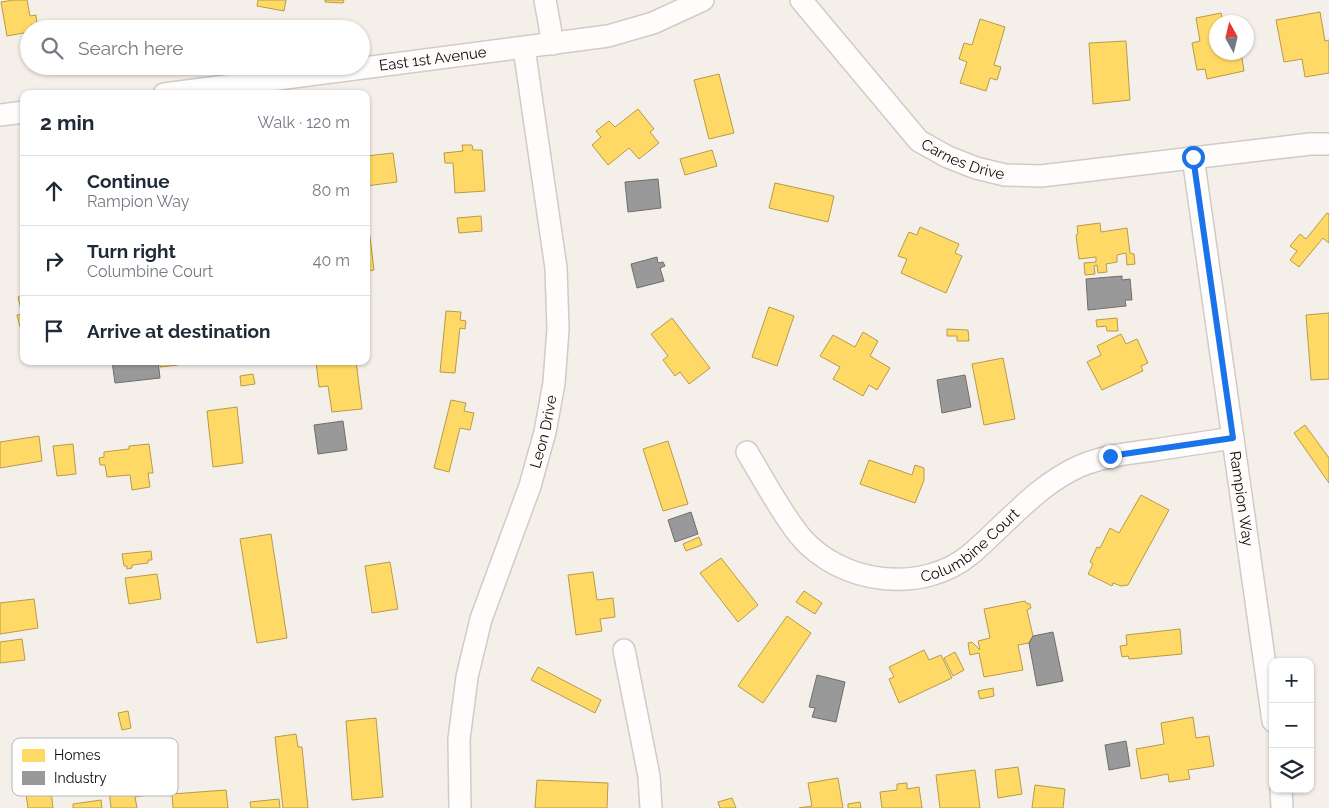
<!DOCTYPE html>
<meta charset="utf-8">
<style>
body{margin:0;font-family:Raleway,sans-serif;background:#f2f2f3;color:#1f2937}
.controls{position:absolute;right:15px;bottom:15px;display:grid;overflow:hidden;border-radius:10px;box-shadow:0 1px 4px #0004}
.controls button{width:45px;height:45px;display:grid;place-items:center;padding:0;border:0;border-bottom:1px solid #e0e1e3;background:#fff;color:#1f2937;font:25px sans-serif}
.compass{position:absolute;left:1209px;top:15px;width:45px;height:45px;border-radius:50%;background:#fff;box-shadow:0 1px 4px #0004;rotate:352deg}
.stop{position:absolute;width:15px;height:15px;margin:-11px;border:4px solid #1a73e8;border-radius:50%;background:#fff}
.stop.end{background:#1a73e8;border-color:#fff;box-shadow:0 1px 5px #0008}
.list{margin:0;padding:0;list-style:none}
h2{display:flex;justify-content:space-between;align-items:center;height:65px;margin:0;padding:0 20px;font-size:21px}
h2 small{font-size:16px;font-weight:400;color:#747a83}
.list li{display:grid;grid-template-columns:32px 1fr auto;gap:15px;align-items:center;box-sizing:border-box;height:70px;padding:0 20px;border-top:1px solid #e0e1e3}
.list b{display:block;font-size:19px;white-space:nowrap}
.list p{margin:0;font-size:16px;white-space:nowrap;color:#747a83}
.list em{font-size:16px;font-style:normal;color:#747a83}
.icon{flex:none;width:28px;height:28px;fill:none;stroke:currentColor;stroke-width:2;stroke-linecap:round;stroke-linejoin:round}
.map{position:relative;flex:none;width:1329px;height:808px;overflow:hidden}
.search{position:absolute;background:#fff;box-shadow:0 1px 4px #0004;left:20px;top:20px;width:350px;height:55px;display:flex;align-items:center;gap:12px;box-sizing:border-box;padding:0 18px;border-radius:28px;color:#747a83;font-size:19px}
.panel{position:absolute;background:#fff;box-shadow:0 1px 4px #0004;left:20px;top:90px;width:350px;height:275px;border-radius:10px}
.map>svg:first-child{display:block}
.homes{fill:#ffd966;stroke:#b79b4a}
.industry{fill:#999;stroke:#6f6e6e}
.lines{fill:none;stroke-linecap:round;stroke-linejoin:round}
.street-casing{stroke:#d0cbc7;stroke-width:24}
.street{stroke:#fefdfc;stroke-width:21}
.route{stroke:#1a73e8;stroke-width:6}
.labels{text-anchor:middle;dominant-baseline:central;stroke-width:5;stroke-linejoin:round;paint-order:stroke}
.street-label{font-size:15px;fill:#0e0b08;stroke:#fff}
.key{fill:#fff;stroke:#b7b6b5;stroke-width:1}
.key-label{font-size:14px;fill:#0e0b08}
</style>
<div class="map">
<svg width="1329" height="808" viewBox="0 0 1329 808">
<rect width="100%" height="100%" fill="#f5efea"/>
<g class="homes">
<path d="M14,0H27L30,16L36,15L37,24L31,25L32,29H29V32L7,36L1,2Z"/>
<path d="M258,0H286L284,11L257,6Z"/>
<path d="M325,0H344L343,3L325,2Z"/>
<path d="M1320,12L1325,41L1329,40V73L1305,77L1302,59L1284,62L1276,20Z"/>
<path d="M1221,13L1223,22H1216V52H1241L1244,71L1207,79L1205,69L1197,70L1192,43L1200,41L1196,18Z"/>
<path d="M980,19L1005,27L994,65L1001,67L997,80L990,78L986,91L960,83L967,62L959,59L964,43L972,45Z"/>
<path d="M1126,41L1130,100L1093,104L1089,43Z"/>
<path d="M719,74L734,133L709,139L694,80Z"/>
<path d="M638,109L654,129L650,132L659,143L639,159L629,148L608,165L592,145L601,137L596,131L609,121L615,127Z"/>
<path d="M462,145H472L473,150H482L485,191L455,193L453,163H445L444,153L463,151Z"/>
<path d="M712,150L717,166L685,175L680,159Z"/>
<path d="M393,153L397,182L366,186V156Z"/>
<path d="M775,183L834,196L828,222L769,208Z"/>
<path d="M1327,213L1329,214V243L1323,238L1299,267L1290,260L1297,251L1290,246L1300,234L1306,239Z"/>
<path d="M481,216L482,231L459,233L457,218Z"/>
<path d="M366,221H368L374,270L366,271Z"/>
<path d="M1100,223L1101,232L1127,228L1130,253L1134,254L1135,264L1127,265L1126,253L1117,255V262L1106,264L1107,272L1098,273L1097,265L1094,266L1095,274L1085,275L1084,263L1096,262V257L1079,259L1076,235L1078,234L1077,226Z"/>
<path d="M920,227L959,244L955,253L962,256L946,293L901,273L907,259L898,256L909,232L917,235Z"/>
<path d="M24,296V327H20L17,315L22,314L18,297Z"/>
<path d="M769,307L794,316L777,366L752,357Z"/>
<path d="M446,311L461,312L460,320L466,321L465,329L460,328L455,373L440,372Z"/>
<path d="M1329,313V379L1311,380L1306,315Z"/>
<path d="M672,318L710,368L689,384L680,372L675,376L663,360L668,356L651,334Z"/>
<path d="M1117,318L1118,331H1107L1106,326L1097,327L1096,320Z"/>
<path d="M947,329L968,330L969,341H957V336H947Z"/>
<path d="M863,332L878,341L870,356L890,368L877,390L869,385L863,396L833,379L840,367L820,356L833,335L855,347Z"/>
<path d="M1121,334L1126,344L1137,339L1148,363L1141,366L1143,371L1102,390L1087,362L1101,355L1097,346Z"/>
<path d="M1003,358L1015,419L984,425L972,364Z"/>
<path d="M160,361H177L178,365L160,367Z"/>
<path d="M326,361H356L362,409L332,412L328,386L319,387L316,362Z"/>
<path d="M253,374L255,384L241,386L240,376Z"/>
<path d="M451,400L466,403L464,411L474,413L470,430L460,428L449,472L434,468Z"/>
<path d="M237,407L243,463L213,467L207,411Z"/>
<path d="M1305,425L1329,458V483L1294,433Z"/>
<path d="M39,436L42,461L0,468V442Z"/>
<path d="M668,441L688,504L663,511L643,449Z"/>
<path d="M73,444L76,474L57,476L53,446Z"/>
<path d="M149,444L153,473H148L150,487L132,490L130,475L107,477L105,465H100L99,458L104,457V452L129,449V446Z"/>
<path d="M869,460L912,475L915,465L924,468V480L915,503L860,484Z"/>
<path d="M1141,495L1169,510L1128,585L1121,586L1113,583L1112,586L1088,574L1093,564L1090,562L1097,547L1100,548L1110,528L1119,533Z"/>
<path d="M271,534L287,638L257,643L240,539Z"/>
<path d="M699,537L702,545L686,551L683,544Z"/>
<path d="M151,551L152,560H148V563L132,565V568L127,569V566H124L122,554Z"/>
<path d="M721,558L758,605L738,622L700,573Z"/>
<path d="M390,562L398,609L372,613L365,566Z"/>
<path d="M593,572L597,600L613,598L615,617L600,619L602,631L576,635L568,575Z"/>
<path d="M157,574L161,599L129,604L125,578Z"/>
<path d="M804,591L822,603L815,614L796,602Z"/>
<path d="M34,599L38,628L0,634V603Z"/>
<path d="M1025,601L1026,603L1030,604L1031,608L1027,610L1033,636L1029,643L1018,645L1023,670L984,677L979,653L970,655L968,643L972,642L980,650L978,641L990,638L984,609Z"/>
<path d="M787,616L811,633L763,703L738,686Z"/>
<path d="M1180,629L1182,654L1129,659L1128,656L1122,657L1120,646L1127,645L1126,635Z"/>
<path d="M22,639L25,660L0,663V642Z"/>
<path d="M924,650L929,660L941,655L952,678L899,703L889,679L894,677L889,667Z"/>
<path d="M955,652L964,670L953,676L944,658Z"/>
<path d="M538,667L601,700L595,713L531,680Z"/>
<path d="M993,688L994,696L980,699L978,691Z"/>
<path d="M128,711L131,728L122,730L118,713Z"/>
<path d="M1193,717L1196,738L1209,736L1214,766L1188,770L1190,779L1169,782L1168,774L1141,779L1136,749L1164,744L1161,723Z"/>
<path d="M376,718L383,797L352,800L346,721Z"/>
<path d="M296,734L298,747H302L308,808H283L275,737Z"/>
<path d="M144,758L148,795L135,797L137,808H111L106,763Z"/>
<path d="M1018,767L1022,794L998,798L995,770Z"/>
<path d="M975,770L980,808H940L936,775Z"/>
<path d="M838,778L843,808H799L812,806L808,783Z"/>
<path d="M537,780L608,783L607,808H535Z"/>
<path d="M907,783V789L919,787L922,808H882L880,792L897,790V784Z"/>
<path d="M1035,785L1065,789L1063,808H1032Z"/>
<path d="M226,790L228,808H173L172,794Z"/>
<path d="M51,791L53,808H28L26,794Z"/>
<path d="M732,798L736,808H720L718,802Z"/>
<path d="M279,799L280,808H251L250,802Z"/>
<path d="M101,800L102,808H73V804Z"/>
<path d="M860,802L861,808H848V804Z"/>
</g>
<g class="industry">
<path d="M658,179L661,208L628,212L625,182Z"/>
<path d="M657,257L658,263L663,262L665,266L660,268L664,281L637,288L631,264Z"/>
<path d="M1122,276V280L1130,279L1132,300H1125L1126,306L1088,310L1086,279Z"/>
<path d="M112,361H158L160,378L115,383Z"/>
<path d="M965,375L971,407L942,413L937,380Z"/>
<path d="M343,421L347,450L318,454L314,425Z"/>
<path d="M691,512L698,534L675,542L668,520Z"/>
<path d="M1053,632L1063,681L1037,686L1029,643L1033,636Z"/>
<path d="M817,675L845,682L836,722L812,717L815,708L809,707Z"/>
<path d="M1126,741L1130,766L1109,770L1105,745Z"/>
</g>
<g class="lines">
<defs>
<g id="street">
<path d="M545,0L553,44"/>
<path id="s1" d="M801,0L919,141L948,157L976,168L1005,175L1041,176L1310,144H1329"/>
<path id="s2" d="M164,94L608,36L653,23L703,0"/>
<path d="M0,115L24,112"/>
<path id="s3" d="M1193,157L1273,721"/>
<path id="s4" d="M747,452C764,480 780,511 800,536C840,584 922,595 971,554C1006,524 1037,485 1080,466C1104,456 1129,453 1154,450C1180,446 1206,442 1233,438"/>
<path d="M624,650L649,776L651,808"/>
<path d="M1281,789L1282,808"/>
<path id="s5" d="M460,808L459,739L467,677L481,619L530,486L545,432L554,383L558,329L556,268L524,48"/>
</g>
</defs>
<use href="#street" class="street-casing"/>
<use href="#street" class="street"/>
</g>
<g class="lines">
<path class="route" d="M1110,456L1233,438L1193,157"/>
</g>
<g class="labels">
<g class="street-label">
<text stroke="none"><textPath href="#s2" startOffset="271">East 1st Avenue</textPath></text>
<text stroke="none"><textPath href="#s1" startOffset="232">Carnes Drive</textPath></text>
<text stroke="none"><textPath href="#s5" startOffset="389">Leon Drive</textPath></text>
<text stroke="none"><textPath href="#s3" startOffset="345">Rampion Way</textPath></text>
<text stroke="none"><textPath href="#s4" startOffset="292">Columbine Court</textPath></text>
</g>
</g>
<rect x="12" y="738" width="166" height="58" rx="8" class="key"/>
<rect x="22" y="749" width="23" height="13" fill="#ffd966"/>
<rect x="22" y="771" width="23" height="14" fill="#999"/>
<g class="key-label">
<text x="54" y="760">Homes</text>
<text x="54" y="783">Industry</text>
</g>
</svg>
<div class="controls">
<button>+</button>
<button>−</button>
<button><svg class="icon" aria-label="layers" viewBox="0 0 24 24"><path d="M12 4l9 5-9 5-9-5zM3 14l9 5 9-5"/></svg></button>
</div>
<svg class="compass" viewBox="-18 -18 36 36"><path d="M0-13l5 13h-10z" fill="#e53935"/><path d="M0 13l5-13h-10z" fill="#747a83"/></svg>
<div class="stop" style="left:1193px;top:157px"></div>
<div class="stop end" style="left:1110px;top:456px"></div>
<div class="search"><svg class="icon" aria-label="search" viewBox="0 0 24 24"><circle cx="10" cy="10" r="6"/><path d="M15 15l6 6"/></svg>Search here</div>
<section class="panel">
<h2>2 min<small>Walk · 120 m</small></h2>
<ul class="list">
<li><svg class="icon" aria-label="ahead" viewBox="0 0 24 24"><path d="M12 20V5M6 11l6-6 6 6"/></svg><div><b>Continue</b><p>Rampion Way</p></div><em>80 m</em></li>
<li><svg class="icon" aria-label="right" viewBox="0 0 24 24"><path d="M7 20v-9h11M14 6l5 5-5 5"/></svg><div><b>Turn right</b><p>Columbine Court</p></div><em>40 m</em></li>
<li><svg class="icon" aria-label="arrive" viewBox="0 0 24 24"><path d="M6 21V4h12l-3 4 3 4H6"/></svg><div><b>Arrive at destination</b></div></li>
</ul>
</section>
</div>
